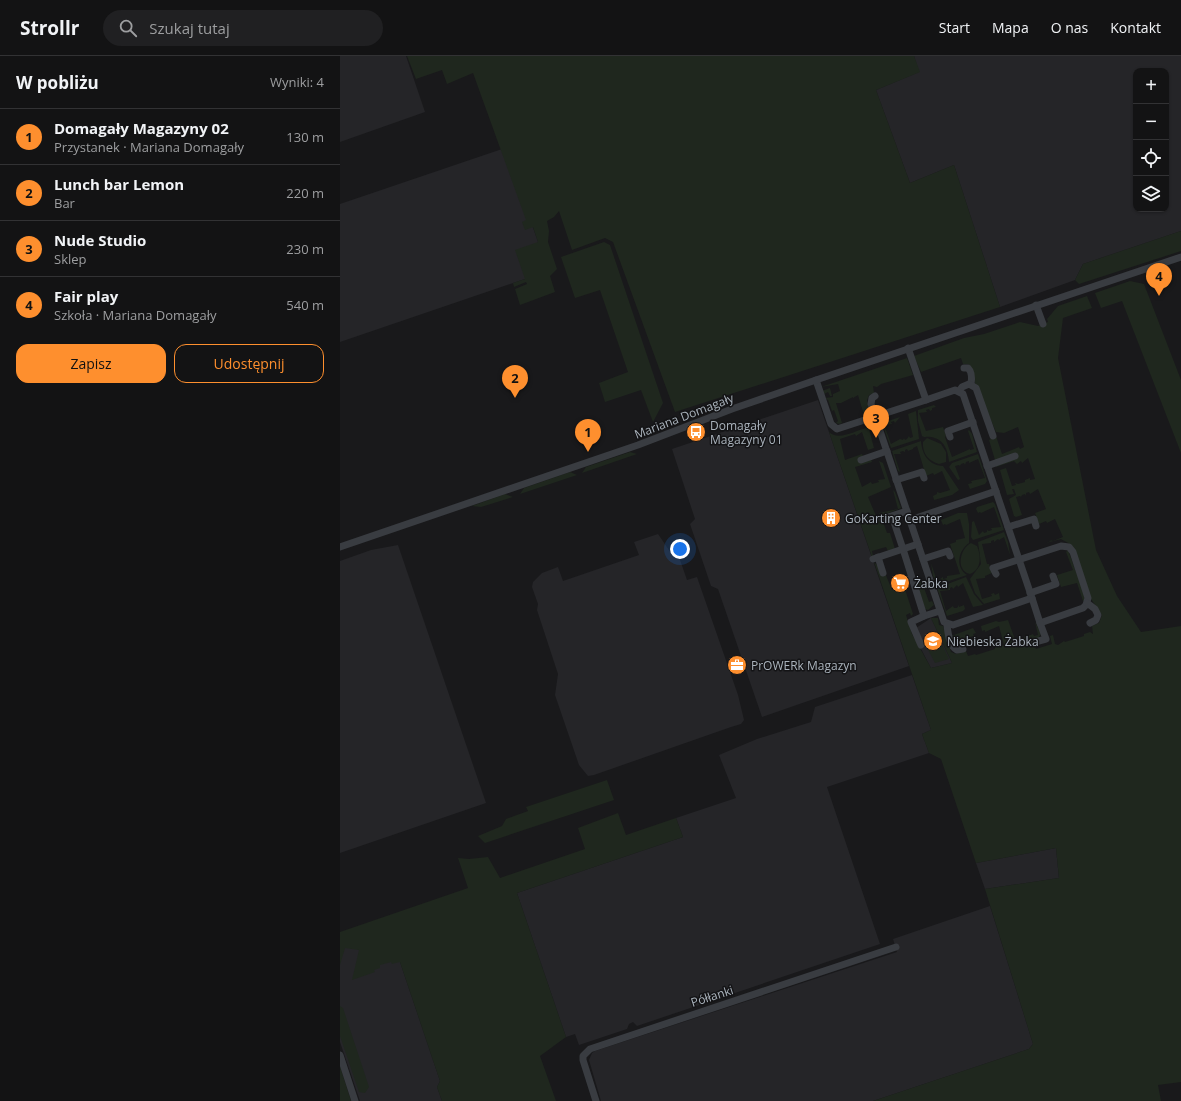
<!DOCTYPE html>
<html lang="pl">
<meta charset="utf-8">
<style>
body{margin:0;font-family:"Open Sans",sans-serif;background:#202022;color:#f1f3f6}
.controls{position:absolute;right:12px;top:12px;display:grid;overflow:hidden;border-radius:8px;box-shadow:0 1px 3px #0004}
.controls button{width:36px;height:36px;display:grid;place-items:center;padding:0;border:0;border-bottom:1px solid #323234;background:#131314;color:#f1f3f6;font:20px sans-serif}
.you{position:absolute;left:340px;top:493px;width:14px;height:14px;margin:-10px;border:3px solid #fff;border-radius:50%;background:#1a73e8;box-shadow:0 0 0 6px #1a73e833}
.badge{display:grid;place-items:center;width:26px;height:26px;border-radius:50%;background:#fe8f2e;color:#111;font-size:13px;font-weight:700}
.pin{position:absolute;translate:-50% -33px;filter:drop-shadow(0 1px 2px #0008)}
.pin::after{content:'';position:absolute;top:21px;width:14px;height:12px;background:inherit;clip-path:polygon(0 0,100% 0,50% 100%)}
.list{margin:0;padding:0;list-style:none}
h2{display:flex;justify-content:space-between;align-items:center;height:52px;margin:0;padding:0 16px;font-size:17px}
h2 small{font-size:13px;font-weight:400;color:#9d9ea0}
.list li{display:grid;grid-template-columns:26px 1fr auto;gap:12px;align-items:center;box-sizing:border-box;height:56px;padding:0 16px;border-top:1px solid #323234}
.list b{display:block;font-size:15px;white-space:nowrap}
.list p{margin:0;font-size:13px;white-space:nowrap;color:#9d9ea0}
.list em{font-size:13px;font-style:normal;color:#9d9ea0}
.actions{display:flex;gap:8px;padding:12px 16px}
.actions a{flex:1;padding:9px 0;border:1px solid #fe8f2e;border-radius:12px;text-align:center;font-size:14px;color:#fe8f2e}
.actions .main{background:#fe8f2e;color:#111}
.icon{flex:none;width:22px;height:22px;fill:none;stroke:currentColor;stroke-width:2;stroke-linecap:round;stroke-linejoin:round}
.map{position:relative;flex:none;width:841px;height:1045px;overflow:hidden}
header{display:flex;align-items:center;gap:24px;box-sizing:border-box;height:56px;padding:0 20px;background:#131314;border-bottom:1px solid #323234}
header strong{font-size:19px}
nav{display:flex;gap:22px;margin-inline-start:auto;font-size:14px}
.search{width:280px;height:36px;background:#202022;display:flex;align-items:center;gap:10px;box-sizing:border-box;padding:0 14px;border-radius:22px;color:#9d9ea0;font-size:15px}
main{display:flex}
aside{flex:1;background:#131314}
.map>svg:first-child{display:block}
.built{fill:#252528;fill-rule:evenodd}
.green{fill:#1f271e}
.lines{fill:none;stroke-linecap:round;stroke-linejoin:round}
.minor{stroke:#393c41;stroke-width:7}
.labels{text-anchor:middle;dominant-baseline:central;stroke-width:3;stroke-linejoin:round;paint-order:stroke}
.street-label{font-size:12px;fill:#aab3bc;stroke:#141416}
.poi-label{font-size:12px;fill:#aab3bc;stroke:#141416;text-anchor:start}
</style>
<header>
<strong>Strollr</strong>
<div class="search"><svg class="icon" aria-label="search" viewBox="0 0 24 24"><circle cx="10" cy="10" r="6"/><path d="M15 15l6 6"/></svg>Szukaj tutaj</div>
<nav><a>Start</a><a>Mapa</a><a>O nas</a><a>Kontakt</a></nav>
</header>
<main>
<aside>
<h2>W pobliżu<small>Wyniki: 4</small></h2>
<ul class="list">
<li><span class="badge">1</span><div><b>Domagały Magazyny 02</b><p>Przystanek · Mariana Domagały</p></div><em>130 m</em></li>
<li><span class="badge">2</span><div><b>Lunch bar Lemon</b><p>Bar</p></div><em>220 m</em></li>
<li><span class="badge">3</span><div><b>Nude Studio</b><p>Sklep</p></div><em>230 m</em></li>
<li><span class="badge">4</span><div><b>Fair play</b><p>Szkoła · Mariana Domagały</p></div><em>540 m</em></li>
</ul>
<div class="actions"><a class="main">Zapisz</a><a>Udostępnij</a></div>
</aside>
<div class="map">
<svg width="841" height="1045" viewBox="0 0 841 1045">
<rect width="100%" height="100%" fill="#19191b"/>
<g class="built">
<path d="M0,0H66L85,56L0,86Z"/>
<path d="M574,0H841V175L743,208L735,224L660,251L614,109L570,127L536,34L579,16ZM796,15H826V153H796Z"/>
<path d="M165,92L198,186L185,223L0,286V148Z"/>
<path d="M478,344L569,610L422,661L378,533L371,530L350,468L355,463L332,393Z"/>
<path d="M318,478L333,500L338,498L347,524L357,521L398,639L404,664L401,668L391,671L254,719L248,720L239,709L215,639L218,618L197,554L198,548L192,531L193,526L202,517L218,511L223,525L299,499L294,486Z"/>
<path d="M58,489L146,747L0,797V505L31,494Z"/>
<path d="M591,562L612,607L591,612L580,591L585,588L576,572Z"/>
<path d="M572,619L591,674L582,678L589,697L487,731L540,888L297,970L293,966L289,968L287,973L239,989L235,978L226,981L177,837L343,781L336,762L396,742L379,699L417,683L471,666L475,651Z"/>
<path d="M716,792L719,822L645,833L636,807Z"/>
<path d="M650,850L693,988L689,993L533,1045H261L249,1004L252,997L255,995L557,896L553,883Z"/>
<path d="M0,876L60,906L100,1025L97,1031L102,1045H20L0,986Z"/>
</g>
<g class="green">
<path d="M67,0H574L580,16L536,34L570,127L614,109L660,251L335,356L273,186L265,182L232,194L219,155L214,161L207,165L209,175L208,186L217,213L210,220L215,236L180,249L175,233L187,228L186,226L174,231L173,227L185,223L175,194L198,186L193,171L185,174L182,166L186,164L133,17L107,28L102,14L76,23Z"/>
<path d="M841,175V195L739,228L735,224L743,208Z"/>
<path d="M264,186L270,189L323,347L313,366L301,334L265,346L259,327L288,316L260,234L235,242L221,201Z"/>
<path d="M790,225L804,228L841,324V397L782,245L761,252L755,237Z"/>
<path d="M747,240L752,252L723,262L718,302L756,494L777,540L801,576L841,570V1026L818,1029L821,1045H533L689,993L693,988L645,833L719,822L716,792L636,807L601,703L589,697L582,678L591,674L534,506L545,517L552,534L564,530L573,558L571,560L570,557L566,559L572,578L591,612L612,607L591,562H598L599,569L603,570L611,596L616,598L626,595L628,600L635,598L636,599L655,593V591L664,589L659,570L645,576V574L642,575L641,570L656,565L659,566L668,564L676,586L679,585V583H684V581L688,582V580L693,578L694,580L698,579L695,566L701,578L694,588L696,593L712,588L710,580L713,579L715,588L718,589L724,585L725,586L744,580V578L750,576L753,578L752,570L759,567L762,559L751,543L730,488L721,483L706,487L711,485L710,484L713,485L723,481L715,463L707,467L706,465L699,468L695,457L706,453L698,433L690,438L689,436L686,437V440L685,438L682,439L681,441L680,440L676,441L682,459L676,461L674,460L669,443L676,439L674,433H672L674,438L667,439L660,414L666,412L672,430L676,429L675,427L678,428L685,426V424L690,422V424L695,423L688,402L682,407L681,405L677,408L674,405L656,411L655,404L649,384L656,380L662,398L679,391L680,393L684,391L678,371L664,377L656,376L635,327L630,310L628,308H623L621,302L581,316L574,300L624,282L644,278L680,266L698,270L708,266L707,263L718,250Z"/>
<path d="M567,302L573,319L541,328L537,331L533,330L534,337L529,339L527,344L530,357L524,359L518,339L513,342V341L501,347H496L502,367L519,362L499,368L496,367L498,365L494,354L492,355L488,344L485,342L482,335L490,332L492,340H490L488,336L484,338L485,342L493,341V338L500,335L498,328L481,331Z"/>
<path d="M594,349L596,351L592,352V354L590,355L589,353L586,354L587,356L579,357L586,375L603,371L606,380L605,381L612,401L630,393V394L634,393L628,375L629,374L632,378L637,396L609,406C608,394 604,383 591,381C587,380 585,382 582,380L578,365V354Z"/>
<path d="M576,355L579,383L551,392L542,367L560,361L555,367L554,365L551,366L552,368L544,369L551,388L560,383L563,384L564,382L565,384L567,383L569,380L570,382L573,381L568,358Z"/>
<path d="M526,372L529,373L534,392L528,394L522,376L516,380L515,378L500,383L505,404L522,398L523,400L531,403L532,406L515,411L522,431L531,426L532,428L539,426L538,424L545,423L539,405L543,407L551,431L528,441L536,460L540,459L539,457L558,453L553,434L555,436L561,452L541,460L547,477H550L555,493L548,495L546,491L532,495L533,500L532,501L489,376C498,385 515,375 526,372Z"/>
<path d="M587,382L601,388L606,396V406L599,408C589,405 582,398 583,386Z"/>
<path d="M581,385C582,398 588,409 603,410L619,434L612,439L594,444L593,440L597,438V436L600,437L610,434L602,415L594,419L593,417L586,420L577,390L573,392V393L568,395L567,393L565,394V396L563,395L560,396L561,398H554L560,416L558,415L552,395Z"/>
<path d="M290,396L297,398L242,417L246,411Z"/>
<path d="M638,398L647,425L645,428L630,433L628,428L632,427L631,425L645,422L638,403L629,407V405L626,406L625,409L624,407L621,408L620,410L619,409L615,410L620,423L618,424L609,411L612,407Z"/>
<path d="M230,416L237,419L180,438L184,432Z"/>
<path d="M165,438L173,441L141,451L132,450Z"/>
<path d="M653,446L655,448L664,474L633,484L631,481L632,466L634,465L639,479L643,475L644,477L647,476V474L649,475L652,474L651,472L661,471L654,451L641,457L640,456L638,457L636,453L637,451Z"/>
<path d="M618,457H627L629,468V487C618,495 615,511 627,519L597,529L593,520L591,507L597,525L603,521V523L607,522V520L620,518L610,488L616,486V484L625,482L620,463L606,469L605,468L603,469L601,464Z"/>
<path d="M664,476L668,486L670,499L664,481L659,484L658,483L654,486V484L651,485V487L642,488L647,508H649L652,517L645,520V522L636,523L642,543L652,540L651,538L654,537L655,539L659,537L660,543L644,548L635,537L630,523L641,508L638,486Z"/>
<path d="M631,487L637,490C641,500 642,513 630,518C615,515 620,492 631,487Z"/>
<path d="M728,494L745,540V545H743L737,527L721,531L717,519L733,514L726,496Z"/>
<path d="M626,521L634,538L643,549L633,551L623,527L618,531L617,529L613,533L612,531L610,532V534L600,535L606,555L613,550L614,552H617L619,549V551L624,549L625,553L623,555L607,560L597,532Z"/>
<path d="M581,523L589,546L592,545L594,549L588,554L585,553L576,524Z"/>
<path d="M633,572L636,577L633,578L634,580L619,583L622,590H616L611,580Z"/>
<path d="M598,580L609,603L595,607L585,588Z"/>
<path d="M267,724L274,744L145,787L138,780L162,770L166,763L188,755L186,751Z"/>
<path d="M278,757L286,779L336,762L343,781L177,837L226,981L200,1000L216,1045H102L97,1031L100,1025L60,906L52,908L51,906L40,909V912L34,914L35,916L12,924L19,894L5,892L0,909V876L128,832L118,802L129,803L148,801L160,822L245,793L238,772Z"/>
<path d="M0,950L3,952L29,1031L25,1037L19,1036L0,980Z"/>
<path d="M0,1010L11,1045H0Z"/>
</g>
<g class="lines">
<g class="minor">
<path d="M696,249L703,268"/>
<path d="M624,312H628C632,316 632,322 631,328"/>
<path d="M476,324L491,368L497,373L586,344"/>
<path d="M619,335L622,331L629,328L636,332L653,380"/>
<path d="M535,340L532,342L531,348L604,566L613,569L692,542L623,338L615,334L586,344L568,292"/>
<path d="M610,381L608,375L633,366"/>
<path d="M521,404L547,395"/>
<path d="M647,410L675,400"/>
<path d="M556,424L582,416L584,422"/>
<path d="M542,463L567,455"/>
<path d="M570,464L656,435"/>
<path d="M668,471L694,463L696,470"/>
<path d="M578,488L563,493L584,560L600,555"/>
<path d="M0,491L298,389L392,353L476,324L841,201"/>
<path d="M538,501L543,517"/>
<path d="M533,503L563,493L554,466"/>
<path d="M583,503L608,495L610,500"/>
<path d="M656,518L653,512L721,490L729,491L733,496L748,542L746,549L743,552L700,567L692,542"/>
<path d="M690,537L716,528L713,520"/>
<path d="M747,547L755,553L758,559L756,564L750,567"/>
<path d="M607,569C608,577 609,590 617,594L623,593"/>
<path d="M695,586L706,583L700,567"/>
<path d="M581,589L571,566L584,560"/>
<path d="M0,999L15,1045"/>
<path d="M256,1045L243,1004V1000L250,993L556,891"/>
</g>
</g>
<defs>
<symbol id="bus-disc" viewBox="-11 -11 22 22"><circle r="9.5" fill="#fe8f2e" stroke="#141416"/><path d="M-5-6H5V4H4V6H2V4H-2V6H-4V4H-5ZM-3.5-4V0h7V-4ZM-3.5 1.2v1.5H-2V1.2ZM2 1.2v1.5H3.5V1.2Z" fill="#fff"/></symbol>
<symbol id="building-disc" viewBox="-11 -11 22 22"><circle r="9.5" fill="#fe8f2e" stroke="#141416"/><path d="M-4-6H4V6H1V3H-1V6H-4ZM-2.5-4.3h1.7v1.8h-1.7ZM.8-4.3h1.7v1.8H.8ZM-2.5-1h1.7V.8h-1.7ZM.8-1h1.7V.8H.8Z" fill="#fff"/></symbol>
<symbol id="supermarket-disc" viewBox="-11 -11 22 22"><circle r="9.5" fill="#fe8f2e" stroke="#141416"/><path d="M-6-5.5h2.5l.6 2H6L4.5 2H-2.5L-4.4-4H-6ZM-1.5 3.2a1.3 1.3 0 1 0 .1 0ZM3 3.2a1.3 1.3 0 1 0 .1 0Z" fill="#fff"/></symbol>
<symbol id="school-disc" viewBox="-11 -11 22 22"><circle r="9.5" fill="#fe8f2e" stroke="#141416"/><path d="M0-5L7-2L0 1L-7-2ZM-4 1L0 2.5L4 1V4Q0 6-4 4Z" fill="#fff"/></symbol>
<symbol id="office-disc" viewBox="-11 -11 22 22"><circle r="9.5" fill="#fe8f2e" stroke="#141416"/><path d="M-6-3h4V-5.5h4V-3h4V5H-6ZM-1-4.5V-3h2v-1.5ZM-6 0V1H6V0Z" fill="#fff"/></symbol>
</defs>
<g fill-rule="evenodd">
<use href="#bus-disc" x="345" y="365" width="22" height="22"/>
<use href="#building-disc" x="480" y="451" width="22" height="22"/>
<use href="#supermarket-disc" x="549" y="516" width="22" height="22"/>
<use href="#school-disc" x="582" y="574" width="22" height="22"/>
<use href="#office-disc" x="386" y="598" width="22" height="22"/>
</g>
<g class="labels">
<g class="street-label">
<text transform="translate(344 360) rotate(-21)">Mariana Domagały</text>
<text transform="translate(372 940) rotate(-18)">Półłanki</text>
</g>
<g class="poi-label">
<text x="370" y="369">Domagały<tspan x="370" dy="14">Magazyny 01</tspan></text>
<text x="505" y="462">GoKarting Center</text>
<text x="574" y="527">Żabka</text>
<text x="607" y="585">Niebieska Żabka</text>
<text x="411" y="609">PrOWERk Magazyn</text>
</g>
</g>
</svg>
<div class="controls">
<button>+</button>
<button>−</button>
<button><svg class="icon" aria-label="locate" viewBox="0 0 24 24"><circle cx="12" cy="12" r="6"/><path d="M12 2v4M12 18v4M2 12h4M18 12h4"/></svg></button>
<button><svg class="icon" aria-label="layers" viewBox="0 0 24 24"><path d="M12 4l9 5-9 5-9-5zM3 14l9 5 9-5"/></svg></button>
</div>
<div class="you"></div>
<div class="pin badge" style="left:248px;top:396px">1</div>
<div class="pin badge" style="left:175px;top:342px">2</div>
<div class="pin badge" style="left:536px;top:382px">3</div>
<div class="pin badge" style="left:819px;top:240px">4</div>
</div>
</main>
